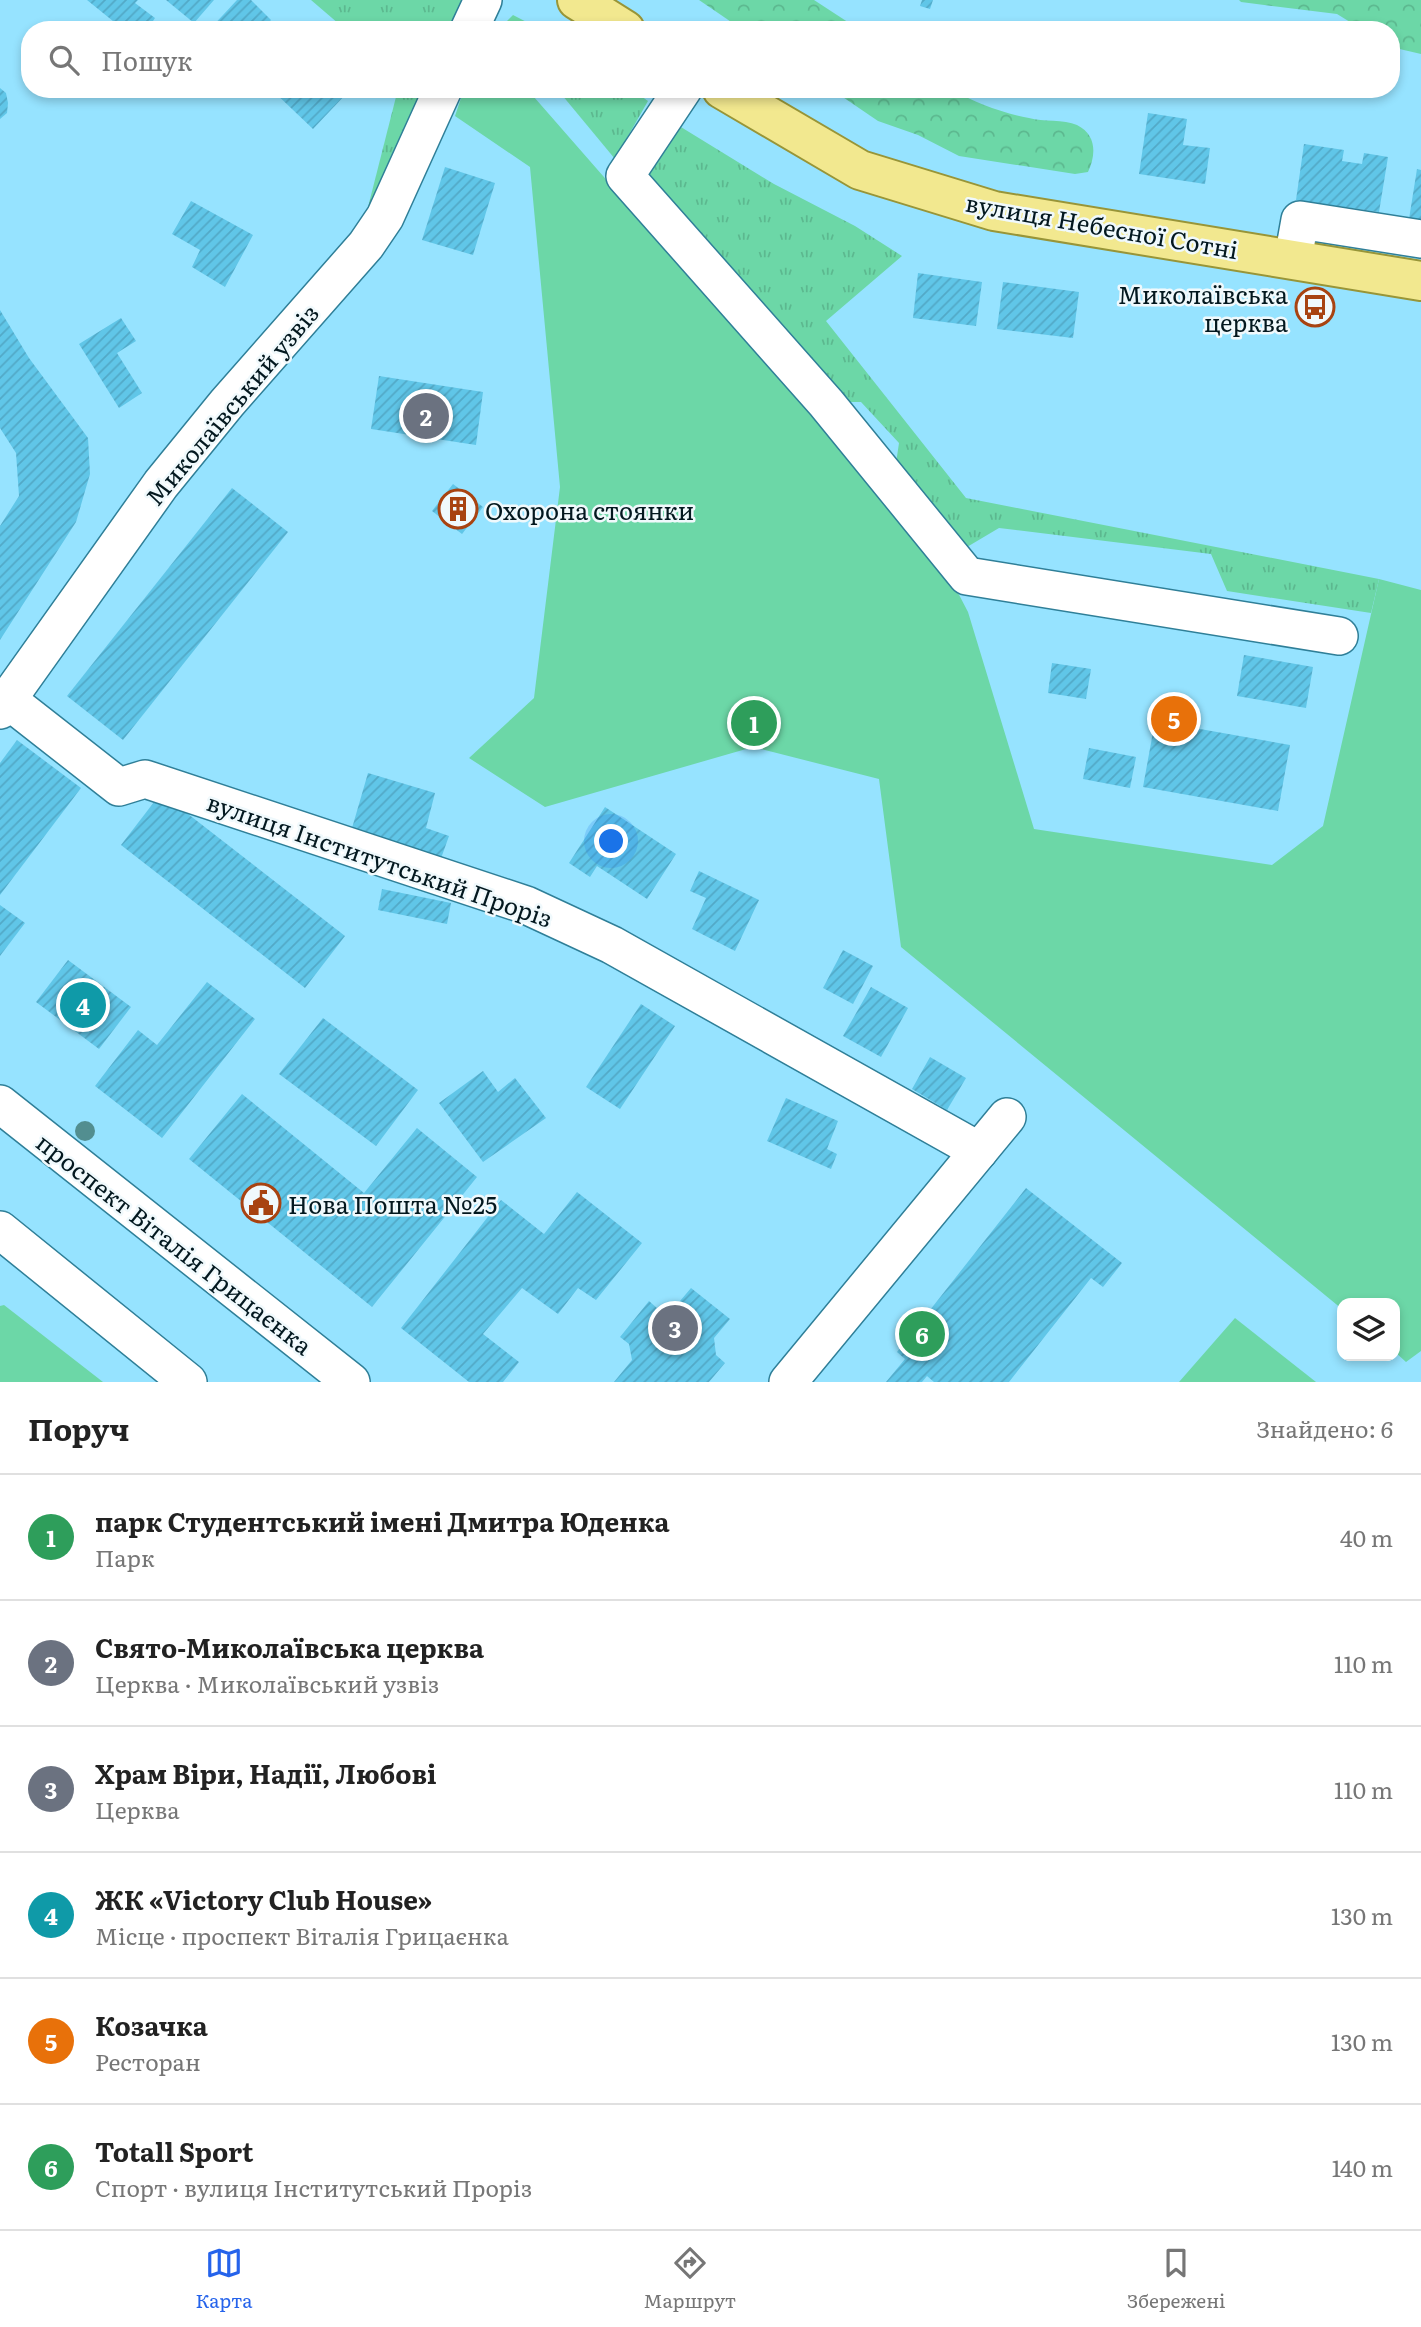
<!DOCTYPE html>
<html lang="uk">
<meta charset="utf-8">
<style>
body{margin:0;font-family:Literata,serif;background:#f2f2f2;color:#222}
.controls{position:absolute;right:21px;bottom:21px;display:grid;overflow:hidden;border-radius:14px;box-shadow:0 4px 10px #0003}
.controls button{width:63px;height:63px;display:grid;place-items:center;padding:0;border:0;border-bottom:2px solid #e0e0e0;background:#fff;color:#222;font:35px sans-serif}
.you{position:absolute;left:612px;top:842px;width:24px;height:24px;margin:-18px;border:5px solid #fff;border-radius:50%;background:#1a73e8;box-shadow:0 0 0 10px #1a73e833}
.badge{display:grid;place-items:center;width:46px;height:46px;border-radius:50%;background:#2563eb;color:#fff;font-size:23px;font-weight:700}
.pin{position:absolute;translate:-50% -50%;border:4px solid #fff;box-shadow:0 2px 7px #0006}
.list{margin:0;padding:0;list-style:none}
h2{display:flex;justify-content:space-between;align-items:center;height:91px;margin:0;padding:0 28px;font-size:30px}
h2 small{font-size:23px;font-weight:400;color:#767676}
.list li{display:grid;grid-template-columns:46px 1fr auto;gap:21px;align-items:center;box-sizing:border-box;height:126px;padding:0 28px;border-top:2px solid #e0e0e0}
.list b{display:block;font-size:26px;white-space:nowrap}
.list p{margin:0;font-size:23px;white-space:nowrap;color:#767676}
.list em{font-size:23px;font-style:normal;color:#767676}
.icon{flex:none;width:38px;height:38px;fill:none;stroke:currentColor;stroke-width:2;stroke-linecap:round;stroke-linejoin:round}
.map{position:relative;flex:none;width:1421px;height:1382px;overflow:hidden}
.search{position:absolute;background:#fff;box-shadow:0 4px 10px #0003;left:21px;right:21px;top:21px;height:77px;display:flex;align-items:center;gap:18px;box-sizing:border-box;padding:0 24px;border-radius:28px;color:#767676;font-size:26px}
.sheet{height:847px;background:#fff}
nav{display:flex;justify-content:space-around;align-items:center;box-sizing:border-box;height:98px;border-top:2px solid #e0e0e0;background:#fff;font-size:19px;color:#767676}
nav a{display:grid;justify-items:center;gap:4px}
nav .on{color:#2563eb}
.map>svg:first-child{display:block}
.grass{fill:url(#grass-tufts)}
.forest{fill:url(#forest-crowns)}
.green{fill:#6cd7a7}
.building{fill:url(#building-hatch)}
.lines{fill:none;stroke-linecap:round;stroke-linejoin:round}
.minor-casing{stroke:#2f7f98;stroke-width:40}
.major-casing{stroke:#989538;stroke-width:42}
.minor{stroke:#fff;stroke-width:37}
.major{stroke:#f2e88f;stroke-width:38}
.tree{fill:#528e90}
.labels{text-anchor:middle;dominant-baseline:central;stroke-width:5;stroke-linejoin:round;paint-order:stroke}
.street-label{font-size:24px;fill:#03181f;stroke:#f0f9fc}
.poi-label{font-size:24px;fill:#03181f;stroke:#f0f9fc;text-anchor:start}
</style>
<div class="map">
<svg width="1421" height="1382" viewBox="0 0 1421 1382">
<defs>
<pattern id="grass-tufts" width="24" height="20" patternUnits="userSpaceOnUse" patternTransform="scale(1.75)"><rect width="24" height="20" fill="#6cd7a7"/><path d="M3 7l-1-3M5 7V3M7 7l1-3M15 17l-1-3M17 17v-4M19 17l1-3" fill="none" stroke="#5cb88f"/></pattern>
<pattern id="forest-crowns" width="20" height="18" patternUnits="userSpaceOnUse" patternTransform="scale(1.75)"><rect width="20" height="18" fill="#6cd7a7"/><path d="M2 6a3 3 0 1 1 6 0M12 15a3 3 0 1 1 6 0" fill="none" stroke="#5cb88f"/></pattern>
<pattern id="building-hatch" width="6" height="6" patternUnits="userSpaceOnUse" patternTransform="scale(1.75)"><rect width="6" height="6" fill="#60c6e8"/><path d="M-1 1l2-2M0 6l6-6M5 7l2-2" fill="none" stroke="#52a9c7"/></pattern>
</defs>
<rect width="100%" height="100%" fill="#96e3ff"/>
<g class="grass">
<path d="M311,0H465L456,30H346Z"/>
<path d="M513,15L542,30L499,29Z"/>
<path d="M398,89H429L366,215Z"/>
<path d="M557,89H631L648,101L615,159Z"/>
<path d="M676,124L774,184L855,226L902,256L826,321L966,498L1379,579L1371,613L1227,591L1211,554L999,528L967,547L895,470L899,443L861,402H838L639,176Z"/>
</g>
<g class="forest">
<path d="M699,0H814L860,30H743Z"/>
<path d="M1239,0H1421V54L1391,47V30H1363L1337,14L1241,2Z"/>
<path d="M831,89H952C974,103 1003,113 1029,118C1043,122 1064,119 1077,125C1097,135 1096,155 1088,172L1075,174L959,156L918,135L878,121Z"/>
</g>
<g class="green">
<path d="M464,89H527L944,566L968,612L1034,829L1272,865L1323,826L1379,579L1421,590V1351L1406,1362L1395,1352V1303H1342V1309L901,947L879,779L753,747L545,807L469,758L534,698L560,487L530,167L455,116Z"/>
<path d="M4,1305L103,1382H0V1306Z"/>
<path d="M1235,1318L1316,1382H1179Z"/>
</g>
<g class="building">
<path d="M87,0H138L135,3L155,18L147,30H124Z"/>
<path d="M166,0H214L194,23Z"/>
<path d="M237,0H251L271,20L262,30H209Z"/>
<path d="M922,0H933L930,9L920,6Z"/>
<path d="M0,88L6,93L8,103L7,113L0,119Z"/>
<path d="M271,89H343L347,93L313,129Z"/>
<path d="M1148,113L1187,119L1183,145L1210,148L1205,184L1139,174Z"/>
<path d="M1304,144L1344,150L1342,161L1362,164L1364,153L1388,157L1379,212L1296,200Z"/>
<path d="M445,167L495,183L473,255L422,240Z"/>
<path d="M1417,169L1421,170V221L1409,219Z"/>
<path d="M191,201L253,235L225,287L192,267L200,250L172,234Z"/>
<path d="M918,273L982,282L976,326L913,318Z"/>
<path d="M1003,282L1079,292L1073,338L997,329Z"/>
<path d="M0,310L29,358L88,438L90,474L76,522L0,640V526L19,496L16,453L0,428Z"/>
<path d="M121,318L136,341L117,353L142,393L119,408L79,344Z"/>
<path d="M379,376L483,392L476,445L371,429Z"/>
<path d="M453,484L483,507L462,534L432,511Z"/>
<path d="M232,488L288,532L123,740L67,696Z"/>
<path d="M1244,655L1313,667L1306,708L1237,696Z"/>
<path d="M1052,663L1091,669L1086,699L1048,693Z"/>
<path d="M1155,721L1290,745L1278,811L1143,787Z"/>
<path d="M17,740L81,788L0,895V763Z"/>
<path d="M1089,748L1136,757L1130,788L1083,779Z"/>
<path d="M368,773L435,793L426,828L449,836L439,864L350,835Z"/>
<path d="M161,793L345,936L305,988L121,845Z"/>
<path d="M605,807L676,854L647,899L597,866L590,877L569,863Z"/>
<path d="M699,871L759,900L735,951L692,929L706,898L690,891Z"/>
<path d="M382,889L451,903L447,924L378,910Z"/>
<path d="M0,905L25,923L0,956Z"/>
<path d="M843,950L873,966L853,1004L823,988Z"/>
<path d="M68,960L131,1007L99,1049L36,1002Z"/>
<path d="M207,982L255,1019L162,1138L95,1086L138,1030L157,1045Z"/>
<path d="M871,987L908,1008L881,1057L843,1036Z"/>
<path d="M641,1004L675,1026L620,1109L586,1087Z"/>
<path d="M323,1018L418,1090L376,1146L279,1074Z"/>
<path d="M930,1057L966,1078L947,1110L912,1089Z"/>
<path d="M483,1071L498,1092L515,1078L546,1118L483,1162L439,1103Z"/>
<path d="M242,1094L364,1193L417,1128L477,1177L372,1307L189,1159Z"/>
<path d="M786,1098L838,1121L827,1149L837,1154L831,1169L767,1141Z"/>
<path d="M1026,1188L1122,1263L1103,1287L1091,1278L1009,1382H934L927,1376L922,1382H886L905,1359L897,1352Z"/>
<path d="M577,1192L642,1243L596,1300L578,1288L558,1314L522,1288L483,1334L519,1362L503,1382H469L401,1328L501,1200L544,1234Z"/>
<path d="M691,1288L730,1319L714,1338L716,1355L725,1363L709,1382H614L632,1360L629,1344L620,1337L649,1301L658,1309L675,1307Z"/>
</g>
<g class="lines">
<defs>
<g id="minor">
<path d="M469,30L483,0"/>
<path d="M683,89L625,176L826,403L967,576L1339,636"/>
<path d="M1293,259L1300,220L1421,239"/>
<path d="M8,700L119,787L145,779L526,905L612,945L979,1151"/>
<path d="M0,710L161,484L227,403L366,245L385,217L443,89"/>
<path d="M0,1104L351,1382"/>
<path d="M0,1230L188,1382"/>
<path d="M788,1382L1007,1117"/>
</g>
<g id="major">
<path d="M577,0L625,30"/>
<path d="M722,89L860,170L994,211L1421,281"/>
</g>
</defs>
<use href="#minor" class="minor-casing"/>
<use href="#major" class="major-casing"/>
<use href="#minor" class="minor"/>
<use href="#major" class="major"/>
</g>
<circle class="tree" cx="85" cy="1131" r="10"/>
<defs>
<symbol id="bus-ring" viewBox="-11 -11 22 22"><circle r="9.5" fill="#f0f9fc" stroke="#a84311" stroke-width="1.5"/><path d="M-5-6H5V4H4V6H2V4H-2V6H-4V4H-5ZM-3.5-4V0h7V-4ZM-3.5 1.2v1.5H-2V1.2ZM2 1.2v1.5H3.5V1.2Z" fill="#a84311"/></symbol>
<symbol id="building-ring" viewBox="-11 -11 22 22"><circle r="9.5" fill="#f0f9fc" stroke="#a84311" stroke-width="1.5"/><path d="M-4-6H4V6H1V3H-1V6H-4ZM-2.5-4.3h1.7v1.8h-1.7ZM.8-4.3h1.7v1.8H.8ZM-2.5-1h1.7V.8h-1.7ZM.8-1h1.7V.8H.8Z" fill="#a84311"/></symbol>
<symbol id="civic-ring" viewBox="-11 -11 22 22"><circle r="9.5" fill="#f0f9fc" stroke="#a84311" stroke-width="1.5"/><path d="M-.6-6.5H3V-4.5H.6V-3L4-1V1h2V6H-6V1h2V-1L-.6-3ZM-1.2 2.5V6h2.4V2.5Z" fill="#a84311"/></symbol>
</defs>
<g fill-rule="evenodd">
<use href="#bus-ring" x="1293" y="285" width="44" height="44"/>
<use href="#building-ring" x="436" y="487" width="44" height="44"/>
<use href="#civic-ring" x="239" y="1181" width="44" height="44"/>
</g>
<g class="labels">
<g class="street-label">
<text transform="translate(1102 225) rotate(10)">вулиця Небесної Сотні</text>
<text transform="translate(231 404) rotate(-50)">Миколаївський узвіз</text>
<text transform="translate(380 859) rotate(19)">вулиця Інститутський Проріз</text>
<text transform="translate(175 1243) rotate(38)">проспект Віталія Грицаєнка</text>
</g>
<g class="poi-label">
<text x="1288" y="293" text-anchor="end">Миколаївська<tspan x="1288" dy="28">церква</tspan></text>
<text x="485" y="509">Охорона стоянки</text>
<text x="288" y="1203">Нова Пошта №25</text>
</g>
</g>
</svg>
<div class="controls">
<button><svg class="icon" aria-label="layers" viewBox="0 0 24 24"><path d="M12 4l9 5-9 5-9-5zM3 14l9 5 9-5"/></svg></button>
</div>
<div class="you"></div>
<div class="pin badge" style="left:754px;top:723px;background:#2e9e5b">1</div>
<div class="pin badge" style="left:426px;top:416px;background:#6b7280">2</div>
<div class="pin badge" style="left:675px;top:1328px;background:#6b7280">3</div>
<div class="pin badge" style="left:83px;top:1005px;background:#0f9aa8">4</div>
<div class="pin badge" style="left:1174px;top:719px;background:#e8710a">5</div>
<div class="pin badge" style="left:922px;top:1334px;background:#2e9e5b">6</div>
<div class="search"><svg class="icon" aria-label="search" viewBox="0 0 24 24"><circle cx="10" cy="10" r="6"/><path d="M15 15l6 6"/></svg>Пошук</div>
</div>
<section class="sheet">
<h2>Поруч<small>Знайдено: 6</small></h2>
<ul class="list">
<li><span class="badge" style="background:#2e9e5b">1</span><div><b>парк Студентський імені Дмитра Юденка</b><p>Парк</p></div><em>40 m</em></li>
<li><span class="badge" style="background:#6b7280">2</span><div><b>Свято-Миколаївська церква</b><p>Церква · Миколаївський узвіз</p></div><em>110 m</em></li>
<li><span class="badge" style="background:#6b7280">3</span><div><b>Храм Віри, Надії, Любові</b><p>Церква</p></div><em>110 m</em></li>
<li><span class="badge" style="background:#0f9aa8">4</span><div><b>ЖК «Victory Club House»</b><p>Місце · проспект Віталія Грицаєнка</p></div><em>130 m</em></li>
<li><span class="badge" style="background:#e8710a">5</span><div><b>Козачка</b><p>Ресторан</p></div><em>130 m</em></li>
<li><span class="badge" style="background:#2e9e5b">6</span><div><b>Totall Sport</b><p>Спорт · вулиця Інститутський Проріз</p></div><em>140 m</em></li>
</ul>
</section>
<nav>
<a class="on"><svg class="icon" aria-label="map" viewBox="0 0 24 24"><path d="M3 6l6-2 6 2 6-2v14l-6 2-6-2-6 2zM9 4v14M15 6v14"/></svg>Карта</a>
<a><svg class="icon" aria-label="directions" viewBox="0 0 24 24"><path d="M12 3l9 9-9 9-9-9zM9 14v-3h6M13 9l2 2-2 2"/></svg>Маршрут</a>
<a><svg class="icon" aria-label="saved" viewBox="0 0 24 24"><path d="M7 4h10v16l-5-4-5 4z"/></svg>Збережені</a>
</nav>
